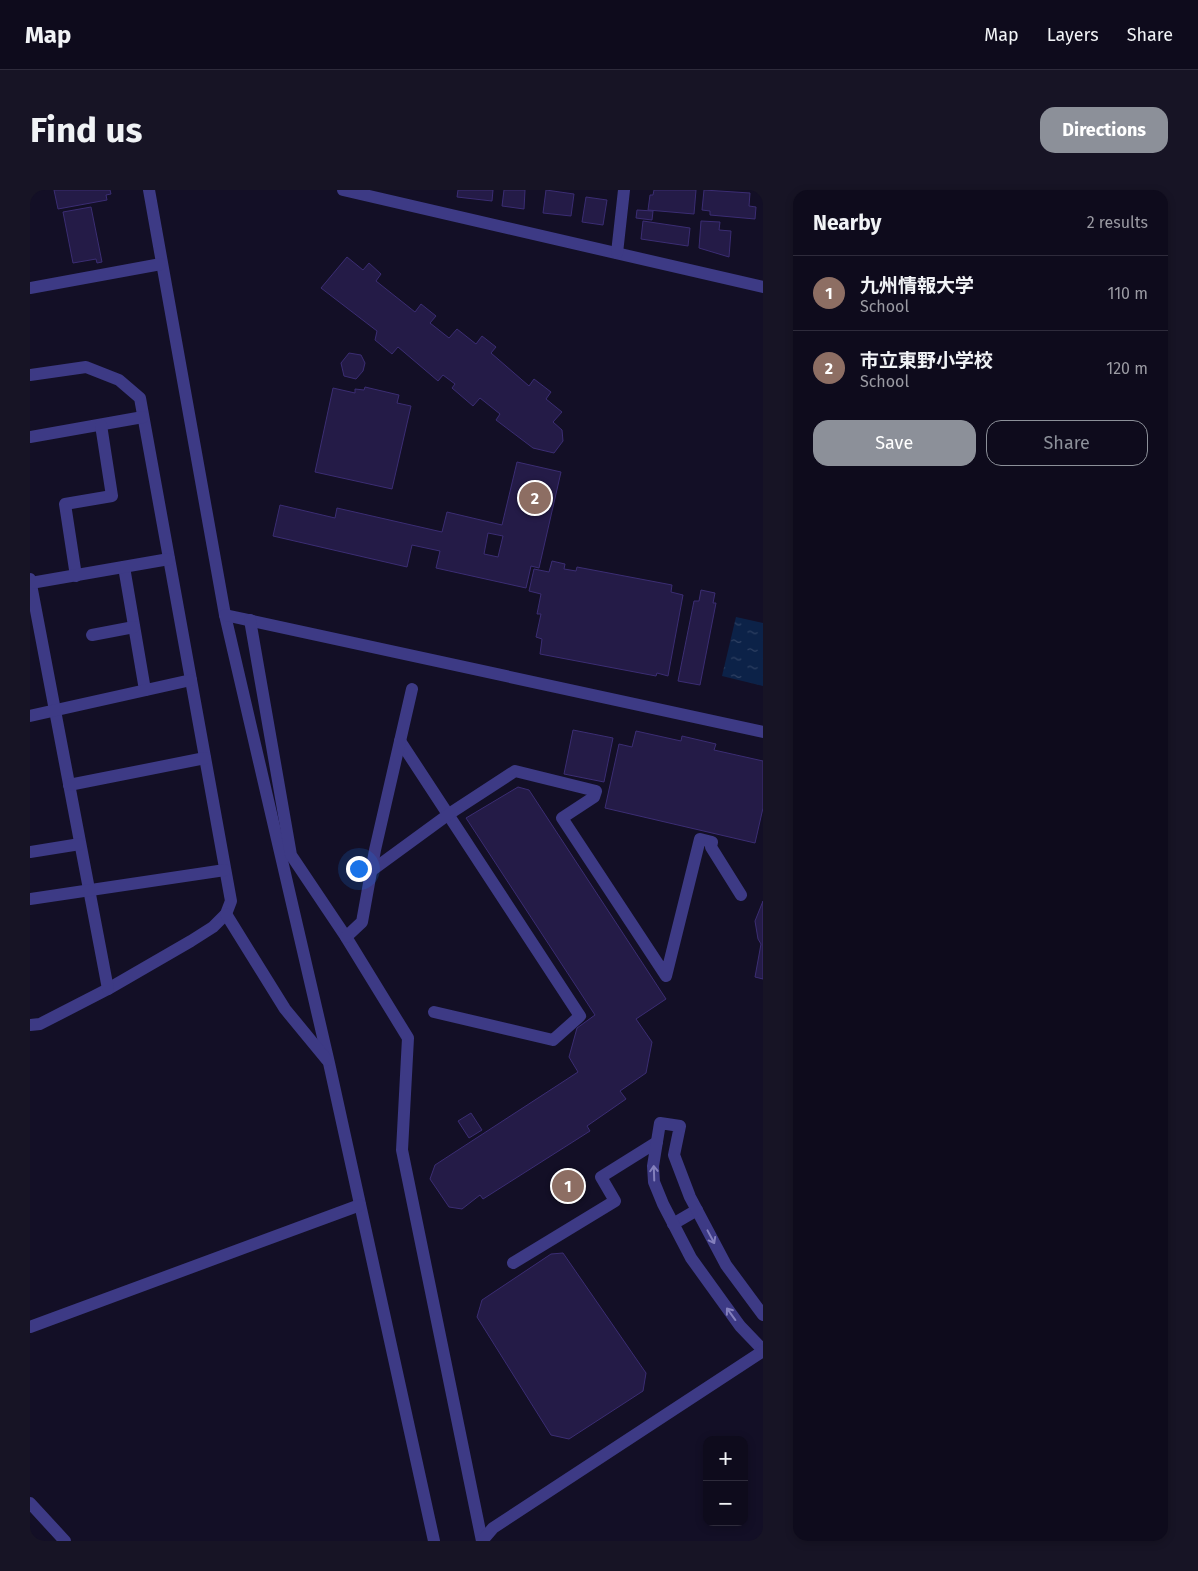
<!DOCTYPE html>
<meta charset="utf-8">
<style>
body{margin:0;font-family:"Fira Sans","Noto Sans JP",sans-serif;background:#171425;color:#f1f3f6}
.controls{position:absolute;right:15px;bottom:15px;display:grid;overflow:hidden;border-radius:10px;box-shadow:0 2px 8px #0003}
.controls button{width:45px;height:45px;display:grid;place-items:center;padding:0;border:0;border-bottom:1px solid #2e2b3b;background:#0e0b1c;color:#f1f3f6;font:25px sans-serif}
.you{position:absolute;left:328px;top:678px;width:18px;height:18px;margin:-12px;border:4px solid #fff;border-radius:50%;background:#1a73e8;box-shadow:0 0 0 8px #1a73e833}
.badge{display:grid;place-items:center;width:32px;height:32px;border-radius:50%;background:#8c9099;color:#fff;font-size:16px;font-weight:700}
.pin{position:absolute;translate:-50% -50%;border:2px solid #fff;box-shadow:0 1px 5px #0006}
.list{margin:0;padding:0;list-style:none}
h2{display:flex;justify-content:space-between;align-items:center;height:65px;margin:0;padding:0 20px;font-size:21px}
h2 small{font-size:16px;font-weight:400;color:#9b9ba3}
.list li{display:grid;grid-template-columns:32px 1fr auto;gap:15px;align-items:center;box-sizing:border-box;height:75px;padding:0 20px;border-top:1px solid #2e2b3b}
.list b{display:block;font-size:19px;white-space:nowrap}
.list p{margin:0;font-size:16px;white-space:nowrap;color:#9b9ba3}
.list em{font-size:16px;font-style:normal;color:#9b9ba3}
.actions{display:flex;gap:10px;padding:15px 20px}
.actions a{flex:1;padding:11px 0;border:1px solid #8c9099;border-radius:15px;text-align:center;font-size:18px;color:#8c9099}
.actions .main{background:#8c9099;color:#fff}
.map{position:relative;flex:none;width:733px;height:1351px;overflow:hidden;border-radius:15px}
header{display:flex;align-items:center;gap:30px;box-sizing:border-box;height:70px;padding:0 25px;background:#0e0b1c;border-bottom:1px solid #2e2b3b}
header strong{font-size:24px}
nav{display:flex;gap:28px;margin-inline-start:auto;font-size:18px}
.intro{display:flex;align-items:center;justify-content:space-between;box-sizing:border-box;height:120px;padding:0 30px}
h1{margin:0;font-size:35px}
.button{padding:12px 22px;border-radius:15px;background:#8c9099;color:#fff;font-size:18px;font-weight:700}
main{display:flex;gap:30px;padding:0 30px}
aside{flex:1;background:#0e0b1c;border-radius:15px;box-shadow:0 2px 8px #0003}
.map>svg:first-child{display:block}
.water{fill:url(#water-ripples)}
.building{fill:#241b47;stroke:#3b2d73;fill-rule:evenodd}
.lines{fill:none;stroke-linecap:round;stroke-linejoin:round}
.minor{stroke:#3d3a85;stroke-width:12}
.oneway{stroke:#837fbc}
</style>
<header>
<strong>Map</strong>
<nav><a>Map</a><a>Layers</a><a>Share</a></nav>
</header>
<div class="intro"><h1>Find us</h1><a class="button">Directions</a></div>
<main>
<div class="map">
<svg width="733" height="1351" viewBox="0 0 733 1351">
<defs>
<pattern id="water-ripples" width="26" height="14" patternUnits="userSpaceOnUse" patternTransform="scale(1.25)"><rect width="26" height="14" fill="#0c2248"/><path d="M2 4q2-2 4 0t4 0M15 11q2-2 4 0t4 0" fill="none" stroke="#2f4163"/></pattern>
</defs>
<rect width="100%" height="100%" fill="#130f26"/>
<path class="water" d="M706,427L733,433V496L692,486Z"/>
<g class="building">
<path d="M24,0H80L81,4L76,5L77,10L28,19Z"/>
<path d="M428,0H463L462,11L427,7Z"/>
<path d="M474,0H495L494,19L472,16Z"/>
<path d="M516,0L544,4L541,26L513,23Z"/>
<path d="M624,0H666L664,24L618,20L620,5H623Z"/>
<path d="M674,0L720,3L719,16L726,17L725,29L680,25V21L672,20Z"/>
<path d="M556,7L577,10L573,35L552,32Z"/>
<path d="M61,17L72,72L67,73L66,69L43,73L33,22Z"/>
<path d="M607,20L623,21L622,30L606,28Z"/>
<path d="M613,31L660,38L658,56L611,49Z"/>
<path d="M671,31L690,32L689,40L701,41L699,67L669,58Z"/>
<path d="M317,67L333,80L339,73L351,84L346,91L385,122L391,114L406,126L400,133L419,148L427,139L446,154L452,146L466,157L461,163L499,196L504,189L521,202L516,209L532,222L523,232L532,240L533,251L524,263L503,258L466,230L470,224L450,208L443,216L422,198L425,194L413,185L408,191L368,157L362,164L345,150L347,141L291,98Z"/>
<path d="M319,163L331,165L335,173L333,181L326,189L314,186L311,173Z"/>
<path d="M335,197L369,205L367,213L381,216L362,299L285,282L303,198L325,203V199L334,200Z"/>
<path d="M487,272L531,282L509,378L501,376L496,398L406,378L410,361L382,355L377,377L243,346L250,315L305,328L307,318L412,342L417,322L472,335ZM458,343L473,346L468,367L454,364Z"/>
<path d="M522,371L535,374L534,379L546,381L547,377L642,395L641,402L653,405L638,486L627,483L626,486L510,464L512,449L506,447L511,424H507L511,404L499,401L504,379L519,382Z"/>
<path d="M671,400L685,403L683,413H686L670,495L648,491L664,411H669Z"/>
<path d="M543,540L583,548L574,592L534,584Z"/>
<path d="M606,541L651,551L652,546L686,554L684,560L733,571V618L725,653L575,618L589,554L602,557Z"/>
<path d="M488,597L499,600L636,809L606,829L622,852L616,883L590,901L596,909L557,936L560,941L453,1009L450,1005L432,1019L419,1017L400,989L405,975L548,882L539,867L547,838L565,825L436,628Z"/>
<path d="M733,711V789L725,787L731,754L728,749L725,731Z"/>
<path d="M441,923L452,940L439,948L428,931Z"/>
<path d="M533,1063L616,1183L613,1201L539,1249L521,1245L447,1127L452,1110L521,1064Z"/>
</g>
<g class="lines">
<g class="minor">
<path d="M119,0L195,425L299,873L404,1351"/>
<path d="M313,0L733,97"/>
<path d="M587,63L594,0"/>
<path d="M0,98L131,74"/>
<path d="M0,185L56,177L89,190L110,208L201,711L196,724L183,737L161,751L78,799L10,834L0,835"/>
<path d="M0,247L113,227"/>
<path d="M94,377L115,500"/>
<path d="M46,386L35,314L82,306L71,235"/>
<path d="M0,389L78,799"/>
<path d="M1,393L139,369"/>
<path d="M195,425L733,542"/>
<path d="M220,430L261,665L316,747L378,848L372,960L452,1351"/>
<path d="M62,445L104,437"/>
<path d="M0,526L161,490"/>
<path d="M370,551L550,826L523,850L404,822"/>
<path d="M39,595L175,568"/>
<path d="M0,662L50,654"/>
<path d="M341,681L419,624L485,581L566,601L564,607L532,628L636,786L670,649L682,652L681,657L711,705"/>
<path d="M0,709L195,680"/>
<path d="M196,724L255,819L297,870"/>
<path d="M316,747L332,732L345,660L382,499"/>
<path d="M643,1034L667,1020"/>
<path d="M483,1073L585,1011L571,987L627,952"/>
<path d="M733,1125L696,1075L660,1007L644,965L650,936L630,933L623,976L624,992L633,1014L661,1068L710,1136L733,1160"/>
<path d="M0,1137L330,1015"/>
<path d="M0,1313L35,1351"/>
<path d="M452,1351L463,1338L733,1161"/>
</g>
</g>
<defs><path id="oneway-shaft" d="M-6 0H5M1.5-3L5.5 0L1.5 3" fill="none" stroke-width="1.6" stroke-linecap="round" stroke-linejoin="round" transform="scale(1.25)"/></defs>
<g class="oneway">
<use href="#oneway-shaft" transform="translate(624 983) rotate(-92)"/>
<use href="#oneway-shaft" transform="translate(681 1047) rotate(62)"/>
<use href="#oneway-shaft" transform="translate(701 1124) rotate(-126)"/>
</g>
</svg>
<div class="controls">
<button>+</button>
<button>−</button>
</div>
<div class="you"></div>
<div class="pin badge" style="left:538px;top:996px;background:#8d6e63">1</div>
<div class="pin badge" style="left:505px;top:308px;background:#8d6e63">2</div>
</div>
<aside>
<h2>Nearby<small>2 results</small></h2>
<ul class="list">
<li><span class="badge" style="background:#8d6e63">1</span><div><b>九州情報大学</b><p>School</p></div><em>110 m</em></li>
<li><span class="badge" style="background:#8d6e63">2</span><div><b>市立東野小学校</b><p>School</p></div><em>120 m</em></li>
</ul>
<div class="actions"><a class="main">Save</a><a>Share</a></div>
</aside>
</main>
